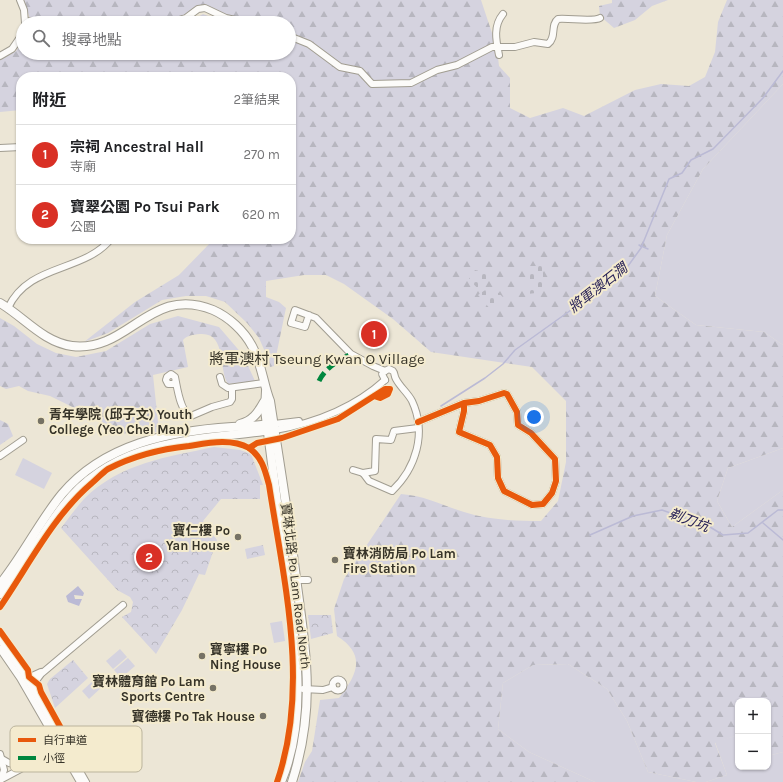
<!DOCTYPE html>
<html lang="zh-TW">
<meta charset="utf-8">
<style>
body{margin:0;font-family:Karla,"Noto Sans TC",sans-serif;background:#f2f2f2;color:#202124}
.controls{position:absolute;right:12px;bottom:12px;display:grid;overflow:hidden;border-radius:8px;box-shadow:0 1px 3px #0004}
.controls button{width:36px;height:36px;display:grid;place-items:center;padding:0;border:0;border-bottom:1px solid #e0e0e0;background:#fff;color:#202124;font:20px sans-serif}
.you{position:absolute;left:534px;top:417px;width:14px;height:14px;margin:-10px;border:3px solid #fff;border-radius:50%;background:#1a73e8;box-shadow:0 0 0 6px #1a73e833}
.badge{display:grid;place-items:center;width:26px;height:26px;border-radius:50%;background:#d93025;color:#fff;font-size:13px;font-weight:700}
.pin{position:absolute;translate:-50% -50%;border:2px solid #fff;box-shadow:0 1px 4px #0006}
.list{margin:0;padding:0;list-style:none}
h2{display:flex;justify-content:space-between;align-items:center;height:52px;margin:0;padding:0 16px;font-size:17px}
h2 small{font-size:13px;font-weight:400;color:#757577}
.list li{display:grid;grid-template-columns:26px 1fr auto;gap:12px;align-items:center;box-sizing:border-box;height:60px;padding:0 16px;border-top:1px solid #e0e0e0}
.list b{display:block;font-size:15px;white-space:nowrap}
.list p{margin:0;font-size:13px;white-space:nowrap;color:#757577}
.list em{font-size:13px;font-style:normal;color:#757577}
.icon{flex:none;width:22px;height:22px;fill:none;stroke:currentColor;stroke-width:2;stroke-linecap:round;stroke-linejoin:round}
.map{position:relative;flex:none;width:783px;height:782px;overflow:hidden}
.search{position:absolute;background:#fff;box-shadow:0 1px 3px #0004;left:16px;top:16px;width:280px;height:44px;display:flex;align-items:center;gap:10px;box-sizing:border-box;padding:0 14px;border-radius:22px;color:#757577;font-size:15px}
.panel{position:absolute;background:#fff;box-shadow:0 1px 3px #0004;left:16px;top:72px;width:280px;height:172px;border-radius:16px}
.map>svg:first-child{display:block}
.green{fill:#d5d3df}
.forest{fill:url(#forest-firs)}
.cemetery{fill:url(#cemetery-stones)}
.park{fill:url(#park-crowns)}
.water{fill:#bbbad5}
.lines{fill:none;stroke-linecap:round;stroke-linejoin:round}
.stream{stroke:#bbbad5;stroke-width:1.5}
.minor-casing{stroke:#a19d91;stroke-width:8}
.major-casing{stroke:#a19d91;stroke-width:10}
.minor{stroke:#fcfbf9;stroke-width:6}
.major{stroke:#fcfbf9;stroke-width:8}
.quiet{stroke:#00873e;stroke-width:5;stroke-dasharray:10 5;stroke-linecap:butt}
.cycleway-casing{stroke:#f4ebce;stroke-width:8}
.cycleway{stroke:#e8590c;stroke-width:6}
.poi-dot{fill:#767265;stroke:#f4ebce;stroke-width:1.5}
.labels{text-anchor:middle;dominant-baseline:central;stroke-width:4;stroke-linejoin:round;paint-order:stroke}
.poi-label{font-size:13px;font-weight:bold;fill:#363328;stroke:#f4ebce;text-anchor:start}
.street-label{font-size:13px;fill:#363328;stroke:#f4ebce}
.water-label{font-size:14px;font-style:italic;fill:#272157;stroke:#f4ebce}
.quarter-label{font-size:15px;fill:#363328;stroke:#f4ebce}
.key{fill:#f4ebce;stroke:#bbb49c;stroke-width:1}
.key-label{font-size:11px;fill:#363328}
</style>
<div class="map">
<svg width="783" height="782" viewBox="0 0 783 782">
<defs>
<pattern id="forest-firs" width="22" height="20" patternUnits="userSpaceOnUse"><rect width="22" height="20" fill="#d5d3df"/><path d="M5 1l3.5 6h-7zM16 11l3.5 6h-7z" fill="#b7b6bf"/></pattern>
<pattern id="cemetery-stones" width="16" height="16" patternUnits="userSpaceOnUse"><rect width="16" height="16" fill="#d5d3df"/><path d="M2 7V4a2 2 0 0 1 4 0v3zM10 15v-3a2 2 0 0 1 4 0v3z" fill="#b7b6bf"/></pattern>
<pattern id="park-crowns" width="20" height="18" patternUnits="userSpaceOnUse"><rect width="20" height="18" fill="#d5d3df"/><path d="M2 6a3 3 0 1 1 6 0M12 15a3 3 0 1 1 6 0" fill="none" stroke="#b7b6bf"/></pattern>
</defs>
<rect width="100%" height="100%" fill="#ece6d6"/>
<g class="green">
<path d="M783,84V345L764,332L696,325L655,296L667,235L703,169Z"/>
<path d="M783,448V490L732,527L717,501L728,468Z"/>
<path d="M23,458L52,473L44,489L15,475Z"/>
<path d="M282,621L285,641L274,643L270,623Z"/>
<path d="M120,649L127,657L113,669L106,661Z"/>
<path d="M128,658L135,666L121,678L114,670Z"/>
<path d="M568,664L607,689L627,721L648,772L696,782H595L529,752L498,729L503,683L533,665Z"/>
<path d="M96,678L103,686L89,699L82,691Z"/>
<path d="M738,735V767H768V756L783,752V782H706L727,775L715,742Z"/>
</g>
<g class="forest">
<path d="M24,0H481L496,45L462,61L410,81H373L368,77L365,70L339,64L318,48L289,35V23H258L239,21L203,9L188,18L152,23H56L30,19Z"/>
<path d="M612,0H668L652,6L635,20L614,28L600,16L599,6L612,3Z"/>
<path d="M727,0H783V84L703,169L667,235L655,296L696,325L764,332L783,345V448L728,468L717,501L732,527L783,490V752L768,756V701H738V735L715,743L727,775L706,782H696L648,772L627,721L607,689L568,664L533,665L503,683L498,729L529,752L595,782H298L305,762L312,751L320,700L339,698C357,675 367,655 337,636L334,609L344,579L401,494C426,496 441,505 464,512C489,520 515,521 541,521L558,501L566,462V401L532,367L431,352L393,319L344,284L326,275H304L266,281V297L279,302L286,308L274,366L270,367L269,361L259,338L247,323L225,302L206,296H186L162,300L108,333L84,342L135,302L179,275L214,239H291V77H21V110L0,112V60L16,51L23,42V53H289V40L303,45L316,52L336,68L344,71H354L361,74L371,85H412L438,72L464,65L487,51L497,49L499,66L510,78V108L530,118L563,108L584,116L635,90L661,84L689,86L705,77L715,52L718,22Z"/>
<path d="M203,14L227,23H188Z"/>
<path d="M178,316L219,327L243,355L255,381L228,384C218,369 227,332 200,334C192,335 188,335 183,340L188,367L153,375L159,432L108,434L106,427L91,416L50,396L28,391L19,386L6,389L0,386V318L14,326L37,344L56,353L76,357L106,351L150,324Z"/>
<path d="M0,420L8,424L13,436L0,445Z"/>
</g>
<g class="cemetery">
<path d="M527,266H543V292L528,294Z"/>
<path d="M475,270L492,274L479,290L469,279Z"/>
<path d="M491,286L505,299L492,311L478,295Z"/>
</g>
<g class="park">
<path d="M214,447L240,450L251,454L263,485H260V499H221L203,521L217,540L205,575L199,574L182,610L156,654L122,617L131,612L133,602L130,597L117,590L61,528C68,519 76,508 84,499C120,463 167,457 214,447Z"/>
<path d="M263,545L265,555L247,559L245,549Z"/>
<path d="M308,615H331L333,633L311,639Z"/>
<path d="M73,660L88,678L55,708L47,684L50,679Z"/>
</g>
<path class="water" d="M78,586L84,593L83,596L74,595L75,599H82L79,606L68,602L66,596Z"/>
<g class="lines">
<g class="stream">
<path d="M639,245L648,249"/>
<path d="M441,406L485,378L503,364L515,350L599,290L612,277L628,266L641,248L669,179L682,173L691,160L713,149L763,98L783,71"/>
<path d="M763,523L783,540"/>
<path d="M590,535L633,516L662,510L710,527L723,535L748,533L778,510H783"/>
</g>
<defs>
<g id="minor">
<path d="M20,0L24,10L25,23"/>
<path d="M25,21L53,23"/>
<path d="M133,23L179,20L186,18L198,9L205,8L226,18L249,23"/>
<path d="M289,36L309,44L340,67L360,71L372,84L411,83L437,70L457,65L492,47H515L534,42L548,44C557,37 550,25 558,19C569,18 593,22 600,18"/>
<path d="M499,55C496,40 493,26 503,14"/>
<path d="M0,56L12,49L23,33"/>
<path d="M0,148L21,147"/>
<path d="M8,308C29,263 83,273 111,239"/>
<path d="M309,315L305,327L291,323L295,310L316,318L351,354L373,366L385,371"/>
<path d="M220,377L222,384L228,388L264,383"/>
<path d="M175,382L173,384H168L166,380L167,377L171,374L175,377C177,386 180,413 191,416L212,407L230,402L232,399V389"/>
<path d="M418,422L464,403L479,401L504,393L507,394L517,412L518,425L531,433L555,459L556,481L552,493L543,504L532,505L504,491L498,478L497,457L490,445L459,432L464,411V403"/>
<path d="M274,424L299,421"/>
<path d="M275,430C315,423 354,408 385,380"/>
<path d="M0,456L23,440"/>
<path d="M353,470L363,473L369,481L392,491C416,468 427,433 412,401C408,393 400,387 396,379C394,376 395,373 393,371L389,369L385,371L382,374L385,380"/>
<path d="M363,473L375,471L376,439L391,440L394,431L418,428"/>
<path d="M296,580H308"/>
<path d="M0,640L24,674L86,782"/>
<path d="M0,649L20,678L80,782"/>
<path d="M24,674L30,677L41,672"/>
<circle cx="338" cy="685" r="5.5"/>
<path d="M303,689L323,690L333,687"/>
<path d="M33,690L35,682L41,674L123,605"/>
<path d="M0,754L4,770L1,779"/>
<path d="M2,759L9,763L25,766"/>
<path d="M0,780L64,746"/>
</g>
<g id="major">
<path d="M0,303C24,317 43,342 72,346C129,353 150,284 213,310C229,317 244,331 252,346C262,364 263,383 270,401C279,460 289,519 296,578C306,654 316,707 292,782"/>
<path d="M266,391L265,410C272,463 279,516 286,570C295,638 309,716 281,782"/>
<path d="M240,424C252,421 258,413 264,402"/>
<path d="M0,584C23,556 39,522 62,494C104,444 170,431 232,427C245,426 258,426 271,424"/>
<path d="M0,594C25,566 41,534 64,505C117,438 194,441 272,430"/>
</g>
</defs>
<use href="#minor" class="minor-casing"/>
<use href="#major" class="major-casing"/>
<use href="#minor" class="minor"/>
<use href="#major" class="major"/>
<path class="quiet" d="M319,381C325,368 339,360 351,354"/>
<defs>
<g id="cycleway">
<path d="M418,422L464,403L479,401L504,393L507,394L517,412L518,425L531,433L555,459L556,481L552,493L543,504L532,505L504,491L498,478L497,457L490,445L459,432L464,411V403"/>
<path d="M249,448C262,457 265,470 269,485C284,582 310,686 277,782"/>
<path d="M0,607C29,565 53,516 92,483C97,479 102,473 108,469C133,456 161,449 189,446C208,443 231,438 249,448L257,443L282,438L338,419L385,389H390L388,394L380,398L374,396"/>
<path d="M0,631L28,670L29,677L39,685L41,692L62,730"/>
</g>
</defs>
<use href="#cycleway" class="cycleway-casing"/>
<use href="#cycleway" class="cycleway"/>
</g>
<g class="poi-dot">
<circle cx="41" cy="421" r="4"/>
<circle cx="238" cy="537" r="4"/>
<circle cx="335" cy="560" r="4"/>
<circle cx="202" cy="656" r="4"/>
<circle cx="213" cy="688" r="4"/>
<circle cx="263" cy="716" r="4"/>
</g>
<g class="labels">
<g class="poi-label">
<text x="49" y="414">青年學院 (邱子文) Youth<tspan x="49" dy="15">College (Yeo Chei Man)</tspan></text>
<text x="230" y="530" text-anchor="end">寶仁樓 Po<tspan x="230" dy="15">Yan House</tspan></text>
<text x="343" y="553">寶林消防局 Po Lam<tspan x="343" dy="15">Fire Station</tspan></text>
<text x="210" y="649">寶寧樓 Po<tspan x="210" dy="15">Ning House</tspan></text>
<text x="205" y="681" text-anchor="end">寶林體育館 Po Lam<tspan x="205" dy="15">Sports Centre</tspan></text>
<text x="255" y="716" text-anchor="end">寶德樓 Po Tak House</text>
</g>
<g class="street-label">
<text transform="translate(296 586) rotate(83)">寶琳北路 Po Lam Road North</text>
</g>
<g class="water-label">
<text transform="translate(598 288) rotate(-38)">將軍澳石澗</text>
<text transform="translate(689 520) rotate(21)">剃刀坑</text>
</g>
<g class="quarter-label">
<text x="317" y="359">將軍澳村 Tseung Kwan O Village</text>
</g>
</g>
<rect x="10" y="726" width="132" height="46" rx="6" class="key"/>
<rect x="18" y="738" width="18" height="4" fill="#e8590c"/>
<rect x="18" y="756" width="18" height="4" fill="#00873e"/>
<g class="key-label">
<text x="43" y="744">自行車道</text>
<text x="43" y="762">小徑</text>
</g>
</svg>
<div class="controls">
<button>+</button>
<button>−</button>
</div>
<div class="you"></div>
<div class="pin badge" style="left:374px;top:334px">1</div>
<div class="pin badge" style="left:149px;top:557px">2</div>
<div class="search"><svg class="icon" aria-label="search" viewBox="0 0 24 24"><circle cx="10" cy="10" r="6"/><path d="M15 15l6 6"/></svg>搜尋地點</div>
<section class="panel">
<h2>附近<small>2筆結果</small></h2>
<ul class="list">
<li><span class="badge">1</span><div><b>宗祠 Ancestral Hall</b><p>寺廟</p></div><em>270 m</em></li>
<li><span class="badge">2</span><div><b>寶翠公園 Po Tsui Park</b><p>公園</p></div><em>620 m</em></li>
</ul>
</section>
</div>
